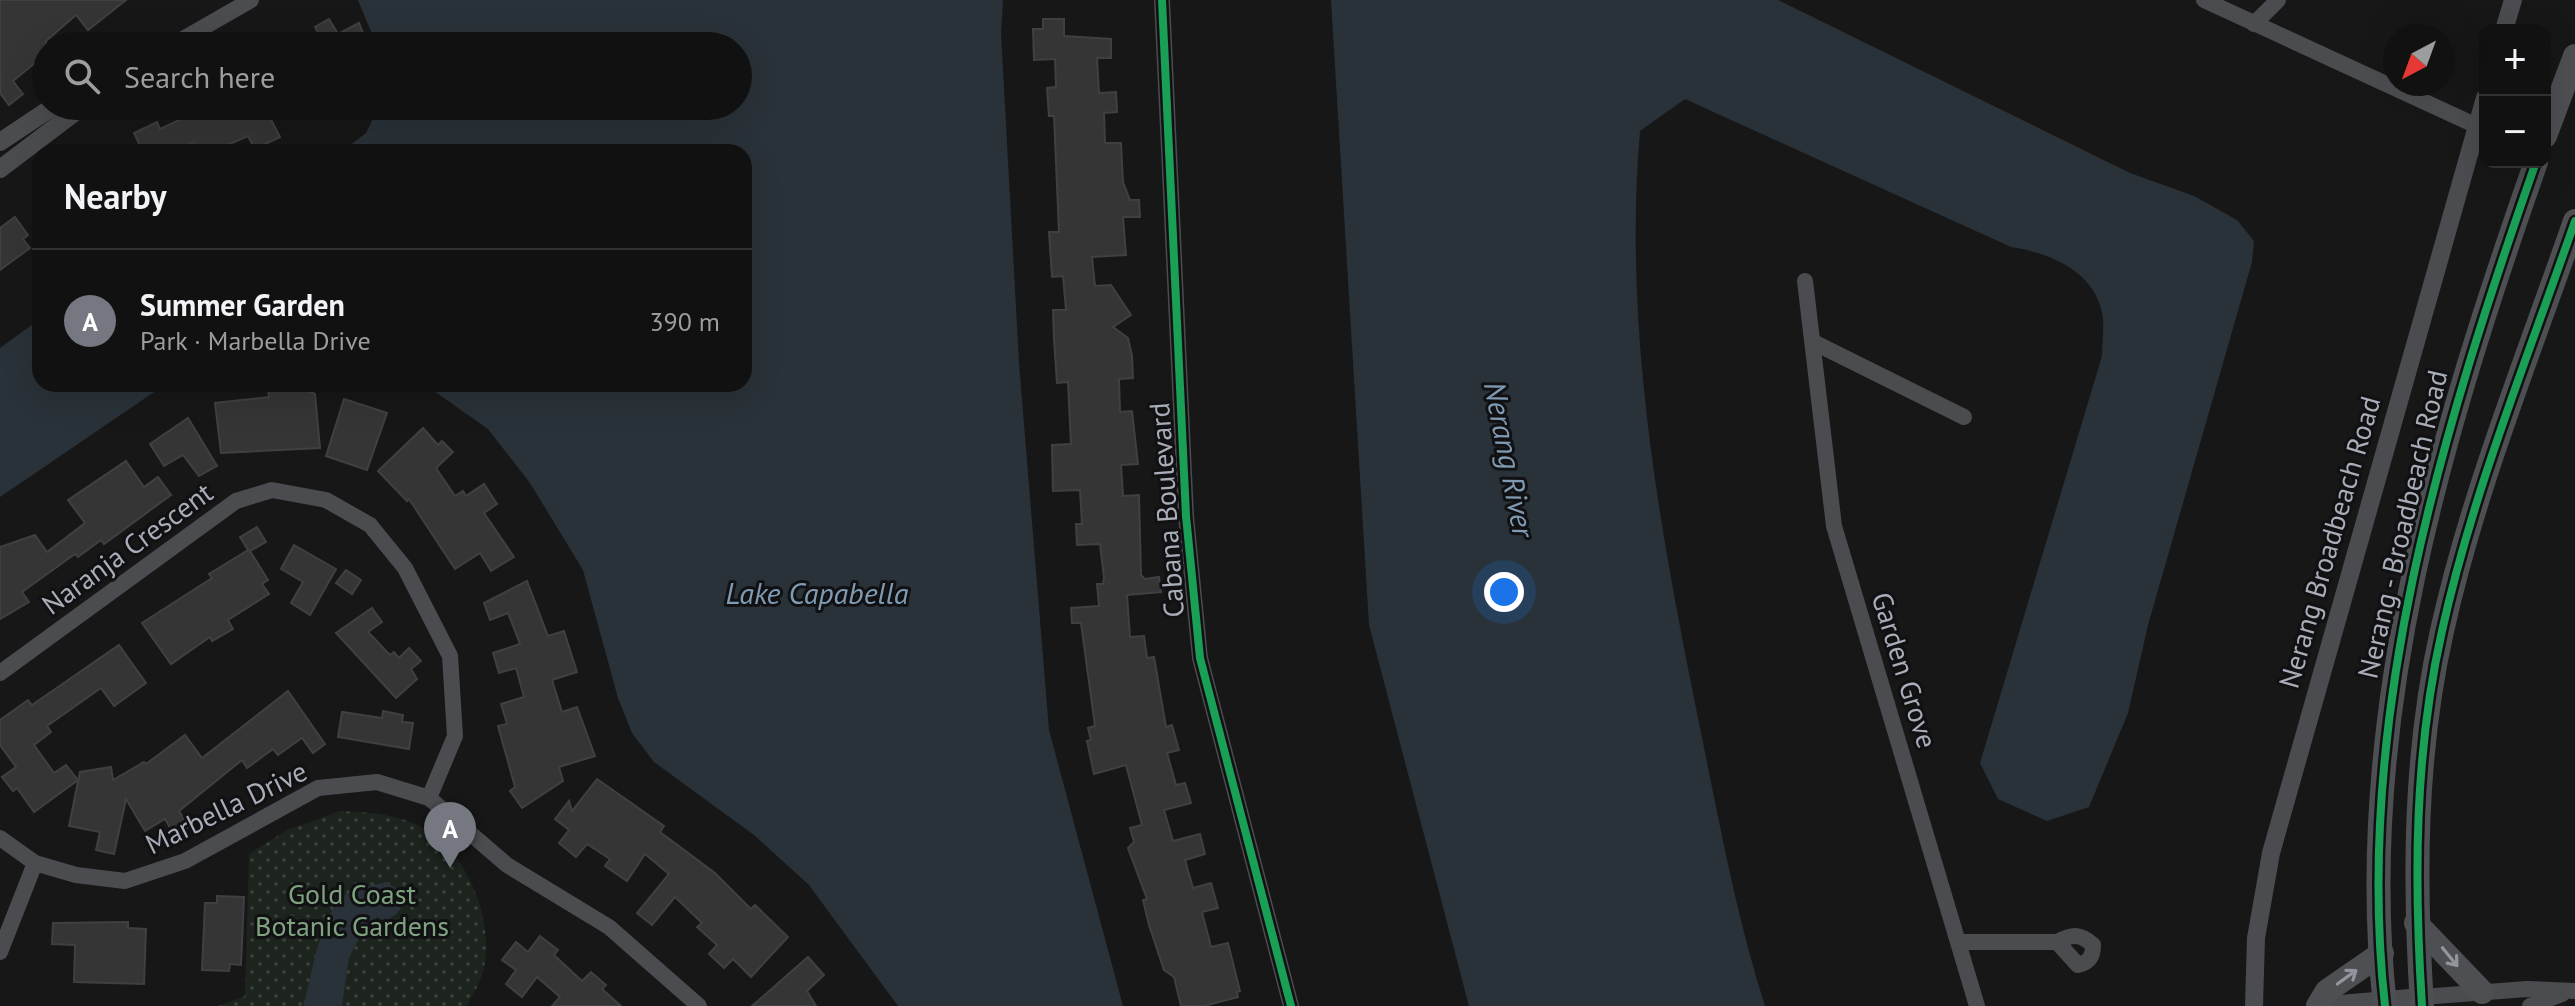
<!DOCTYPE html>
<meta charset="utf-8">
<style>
body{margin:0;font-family:"PT Sans",sans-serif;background:#1a1a1a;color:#f1f3f6}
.controls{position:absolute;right:24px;top:24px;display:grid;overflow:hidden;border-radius:16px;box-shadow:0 8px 32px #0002}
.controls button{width:72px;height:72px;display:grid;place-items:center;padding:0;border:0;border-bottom:2px solid #303131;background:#111;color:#f1f3f6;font:40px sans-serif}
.compass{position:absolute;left:2383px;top:24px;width:72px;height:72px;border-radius:50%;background:#111;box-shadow:0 8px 32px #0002;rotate:221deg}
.you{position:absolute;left:1504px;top:592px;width:28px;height:28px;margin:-20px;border:6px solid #fff;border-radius:50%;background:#1a73e8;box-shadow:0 0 0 12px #1a73e833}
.badge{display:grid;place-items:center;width:52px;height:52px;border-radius:50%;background:#757880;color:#fff;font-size:26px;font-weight:700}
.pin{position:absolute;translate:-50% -66px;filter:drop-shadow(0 2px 4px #0008)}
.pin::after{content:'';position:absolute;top:42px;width:28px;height:24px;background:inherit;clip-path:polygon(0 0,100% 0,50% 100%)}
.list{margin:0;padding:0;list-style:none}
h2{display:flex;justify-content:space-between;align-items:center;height:104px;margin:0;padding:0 32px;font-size:34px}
h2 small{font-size:26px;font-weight:400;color:#9c9d9f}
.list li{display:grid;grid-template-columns:52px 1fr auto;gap:24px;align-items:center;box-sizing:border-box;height:144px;padding:0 32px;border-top:2px solid #303131}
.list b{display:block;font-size:30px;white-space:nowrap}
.list p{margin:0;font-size:26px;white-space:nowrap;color:#9c9d9f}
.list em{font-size:26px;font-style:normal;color:#9c9d9f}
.icon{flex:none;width:44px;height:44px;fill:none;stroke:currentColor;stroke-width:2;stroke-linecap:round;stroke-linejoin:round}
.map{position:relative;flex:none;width:2575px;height:1006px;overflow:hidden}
.search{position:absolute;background:#111;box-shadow:0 8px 32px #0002;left:32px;top:32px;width:720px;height:88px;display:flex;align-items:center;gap:20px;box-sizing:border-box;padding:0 28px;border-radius:44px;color:#9c9d9f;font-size:30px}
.panel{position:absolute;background:#111;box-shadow:0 8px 32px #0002;left:32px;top:144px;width:720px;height:248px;border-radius:24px}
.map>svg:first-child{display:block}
.park{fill:url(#park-dots)}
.water{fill:#2a3239}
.building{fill:#353536;stroke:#3f4043;stroke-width:2}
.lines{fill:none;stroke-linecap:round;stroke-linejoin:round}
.minor{stroke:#4b4c50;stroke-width:16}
.tertiary{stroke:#4b4c50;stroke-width:18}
.primary{stroke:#4d4f52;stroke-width:24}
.cycleway-casing{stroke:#111113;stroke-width:13}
.cycleway{stroke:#1a9f57;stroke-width:8}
.oneway{stroke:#91969e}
.labels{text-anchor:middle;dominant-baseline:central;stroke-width:6;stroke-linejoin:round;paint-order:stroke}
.street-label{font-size:28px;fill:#a8adb8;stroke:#111113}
.park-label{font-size:28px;fill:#7fa381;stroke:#111113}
.water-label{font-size:30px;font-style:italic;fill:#7f9bb3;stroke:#111113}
</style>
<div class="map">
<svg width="2575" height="1006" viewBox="0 0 2575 1006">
<defs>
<pattern id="park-dots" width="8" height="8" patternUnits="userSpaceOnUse" patternTransform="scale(2)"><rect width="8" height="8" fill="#1d241e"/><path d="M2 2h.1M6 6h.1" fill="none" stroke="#3b413d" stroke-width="1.8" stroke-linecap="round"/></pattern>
</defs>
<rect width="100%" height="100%" fill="#171717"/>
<path class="park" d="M340,811C368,812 393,814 418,825C464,846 495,918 484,967C482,980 473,994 467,1006H218L245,996L249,854L287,830Z"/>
<g class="water">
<path d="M358,0H1003L1001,33L1019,363L1049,730L1123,1006H898L809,885L754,835L654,762L632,733L618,698L583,570L530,483L488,429L424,384H744V152H341L366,133L379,106H738V46H377Z"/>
<path d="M1331,0H1778L2130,173L2194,196L2237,220L2254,241L2252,262L2148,625L2128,713L2089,807L2047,821L1998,799L1980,763L2102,356C2102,344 2104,330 2103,318C2097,272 2051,253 2011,247L1685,99L1640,131C1623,327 1659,526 1698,718C1718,815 1735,912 1765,1006H1469L1369,625Z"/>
<path d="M40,319V384H166L0,497V348Z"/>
<path d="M386,882L404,893C404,907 398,916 384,921L377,917L363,931L349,957L342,1006H303C313,976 319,908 350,892C360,887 375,885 386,882Z"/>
</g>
<g class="building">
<path d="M0,0H126L88,30L76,15L46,41V54L13,81L23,94L9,105L0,93Z"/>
<path d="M329,19L338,34L359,23L368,46H316L323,42L315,27Z"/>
<path d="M1043,19H1064V36L1111,39V58H1097L1099,93L1116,92L1117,112L1104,113L1105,143H1121L1123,182L1130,200H1139L1140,217H1123L1126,255L1092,257L1095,286L1111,285L1131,315L1113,327L1128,338L1132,356L1133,378L1119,379L1120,412L1132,411L1138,464L1121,465L1123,496L1139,495L1141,575L1145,579L1159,577L1161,592L1127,595L1130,637L1144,636L1147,658L1154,657L1166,727L1172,725L1179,750L1167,753L1176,785L1185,783L1191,803L1164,810L1173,841L1200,834L1205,854L1185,860L1193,888L1211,883L1218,908L1202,912L1211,947L1228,943L1240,991L1237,992L1238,997L1204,1006H1181L1174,977L1164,970L1149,925L1143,900L1147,899L1128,848L1134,842L1130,828L1142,825L1126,765L1094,774L1087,741L1091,740L1088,728L1095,726L1081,623H1072L1071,608L1099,606L1097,584H1103L1104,578L1100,544L1077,545L1076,524H1082L1080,490L1053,491L1052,445L1071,444L1068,382L1057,383L1054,339L1053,310H1066L1063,276L1052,277L1049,232H1059L1054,116H1049L1047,88L1056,87L1055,59L1034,60L1033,29H1043Z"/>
<path d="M181,106H207L213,120L241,106H264L280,137L255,149L248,136L211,152H198L194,142L173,152H143L134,133L157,122L160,129L186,117Z"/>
<path d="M15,217L28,235L23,239L30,248L0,270V228Z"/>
<path d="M296,385L315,394L320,448L221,453L215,403L269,397L268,388Z"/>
<path d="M344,399L387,413L367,470L326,456Z"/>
<path d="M188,418L217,466L199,476L183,455L164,466L150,444Z"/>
<path d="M423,428L438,445L442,441L453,452L436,468L455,496L463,491L466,496L484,484L497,504L484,513L514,557L491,571L480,553L455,569L409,499L407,501L378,471Z"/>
<path d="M126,461L144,487L158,477L171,495L104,544L101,540L78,557L75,554L22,592L29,602L0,619V547L35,535L47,552L85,523L68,500Z"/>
<path d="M257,527L266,542L250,551L268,580L262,584L269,594L228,620L233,629L212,641L210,637L171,664L142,623L212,578L209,574L248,550L240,537Z"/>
<path d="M294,545L336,569L310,615L291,603L303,582L281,569Z"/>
<path d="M346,570L361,580L352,594L336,583Z"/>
<path d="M527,581L548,636L564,631L577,672L552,680L562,712L577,707L595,756L559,767L563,781L522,808L510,791L515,787L498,726L507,724L501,704L524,697L516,668L499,673L493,653L520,644L508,613L490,620L484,603Z"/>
<path d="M372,608L382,622L368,632L390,655L394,652L399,658L409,648L421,661L411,669L417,679L396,698L336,633Z"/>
<path d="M119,645L146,683L114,706L101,688L47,726L51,732L34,745L54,773L66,765L78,780L34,812L17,788L13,791L2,777L16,767L0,745V720L28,700L32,705Z"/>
<path d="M288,691L325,744L313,753L302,738L278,755L273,749L247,768L242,760L179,811L189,827L174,835L165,819L145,831L126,799L114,854L96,850L100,832L69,826L80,772L111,767L113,780L144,762L146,764L185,735L202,758Z"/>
<path d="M383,711L403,715L402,722L413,723L409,749L338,737L342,712L382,718Z"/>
<path d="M597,779L664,826L660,832L715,873L751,909L755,905L788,937L751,977L733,959L724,968L709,954L717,945L697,927L702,923L675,897L652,925L637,913L669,874L645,854L627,881L605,866L610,859L587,844L576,857L559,843L569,830L555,819L569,801L572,811Z"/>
<path d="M217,896L244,897L241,965L230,964L229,971L202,970L205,903H217Z"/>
<path d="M128,922V928L146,929L144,984L74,982L75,945L52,944L53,923Z"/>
<path d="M540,936L558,950L554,955L582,981L591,972L606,985L602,989L621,1006H552L560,997L537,977L522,997L506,984L516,970L502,960L516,942L528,952Z"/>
<path d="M808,957L824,975L807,991L816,1006H752Z"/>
</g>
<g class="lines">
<g class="minor">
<path d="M1162,0L1186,516L1200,658L1291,1006"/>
<path d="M2204,0L2477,126"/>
<path d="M2254,24L2278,0"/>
<path d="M171,46L251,0"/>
<path d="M1805,281L1834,526L1977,1006"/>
<path d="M1815,343L1964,417"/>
<path d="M0,673L236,501L272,490L326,500L370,525L405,568L450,656L455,736L429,798"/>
<path d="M0,838L35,863L76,875L125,881L185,861L318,788L377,782L429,798L507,865L609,927L699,1006"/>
<path d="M1959,942H2057C2072,934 2080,933 2093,945C2093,956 2090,962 2078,965L2057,942"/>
<path d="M0,952L35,863"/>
<path d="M2422,997L2527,989L2575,991"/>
<path d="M2530,1006L2562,994"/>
</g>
<g class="tertiary">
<path d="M2504,30L2513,0"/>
<path d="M0,142L54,106"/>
<path d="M0,169L83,106"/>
<path d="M2254,1006L2256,938L2271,853L2485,98"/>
<path d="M2317,1006L2422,997"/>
</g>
<g class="primary">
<path d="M2545,136L2575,56"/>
<path d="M2416,923L2482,992"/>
<path d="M2318,1006L2327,991L2382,953"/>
<path d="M2385,1006C2353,719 2442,430 2536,162"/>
<path d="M2422,1006C2414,880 2414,755 2442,631C2473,491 2528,357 2575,221"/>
</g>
<defs>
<g id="cycleway">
<path d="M1162,0L1186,516L1200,658L1291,1006"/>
<path d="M2385,1006C2353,719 2442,430 2536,162"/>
<path d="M2422,1006C2414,880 2414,755 2442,631C2473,491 2528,357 2575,221"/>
</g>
</defs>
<use href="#cycleway" class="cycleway-casing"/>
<use href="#cycleway" class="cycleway"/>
</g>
<defs><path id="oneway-shaft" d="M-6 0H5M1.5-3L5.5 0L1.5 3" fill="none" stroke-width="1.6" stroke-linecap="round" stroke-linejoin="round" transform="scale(2)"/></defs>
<g class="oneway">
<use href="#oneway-shaft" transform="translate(2450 957) rotate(51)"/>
<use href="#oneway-shaft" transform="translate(2347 977) rotate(-36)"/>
</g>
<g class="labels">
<g class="street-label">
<text transform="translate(1166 510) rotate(-94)">Cabana Boulevard</text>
<text transform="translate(2402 524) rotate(-77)">Nerang - Broadbeach Road</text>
<text transform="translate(2329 542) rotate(-74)">Nerang Broadbeach Road</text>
<text transform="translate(127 548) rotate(-36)">Naranja Crescent</text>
<text transform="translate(1905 670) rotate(73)">Garden Grove</text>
<text transform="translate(226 807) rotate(-26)">Marbella Drive</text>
</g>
<g class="park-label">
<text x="352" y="893">Gold Coast<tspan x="352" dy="32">Botanic Gardens</tspan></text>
</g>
<g class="water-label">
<text transform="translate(1510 459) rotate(79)">Nerang River</text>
<text x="817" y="592">Lake Capabella</text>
</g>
</g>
</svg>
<div class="controls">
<button>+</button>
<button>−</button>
</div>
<svg class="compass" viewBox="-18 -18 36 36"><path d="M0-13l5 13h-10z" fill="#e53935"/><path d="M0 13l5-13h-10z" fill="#9c9d9f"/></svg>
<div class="you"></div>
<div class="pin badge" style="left:450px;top:868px">A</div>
<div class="search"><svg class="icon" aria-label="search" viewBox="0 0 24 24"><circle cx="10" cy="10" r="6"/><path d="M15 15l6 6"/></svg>Search here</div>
<section class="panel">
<h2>Nearby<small></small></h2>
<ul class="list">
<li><span class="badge">A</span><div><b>Summer Garden</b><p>Park · Marbella Drive</p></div><em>390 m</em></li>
</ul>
</section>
</div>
